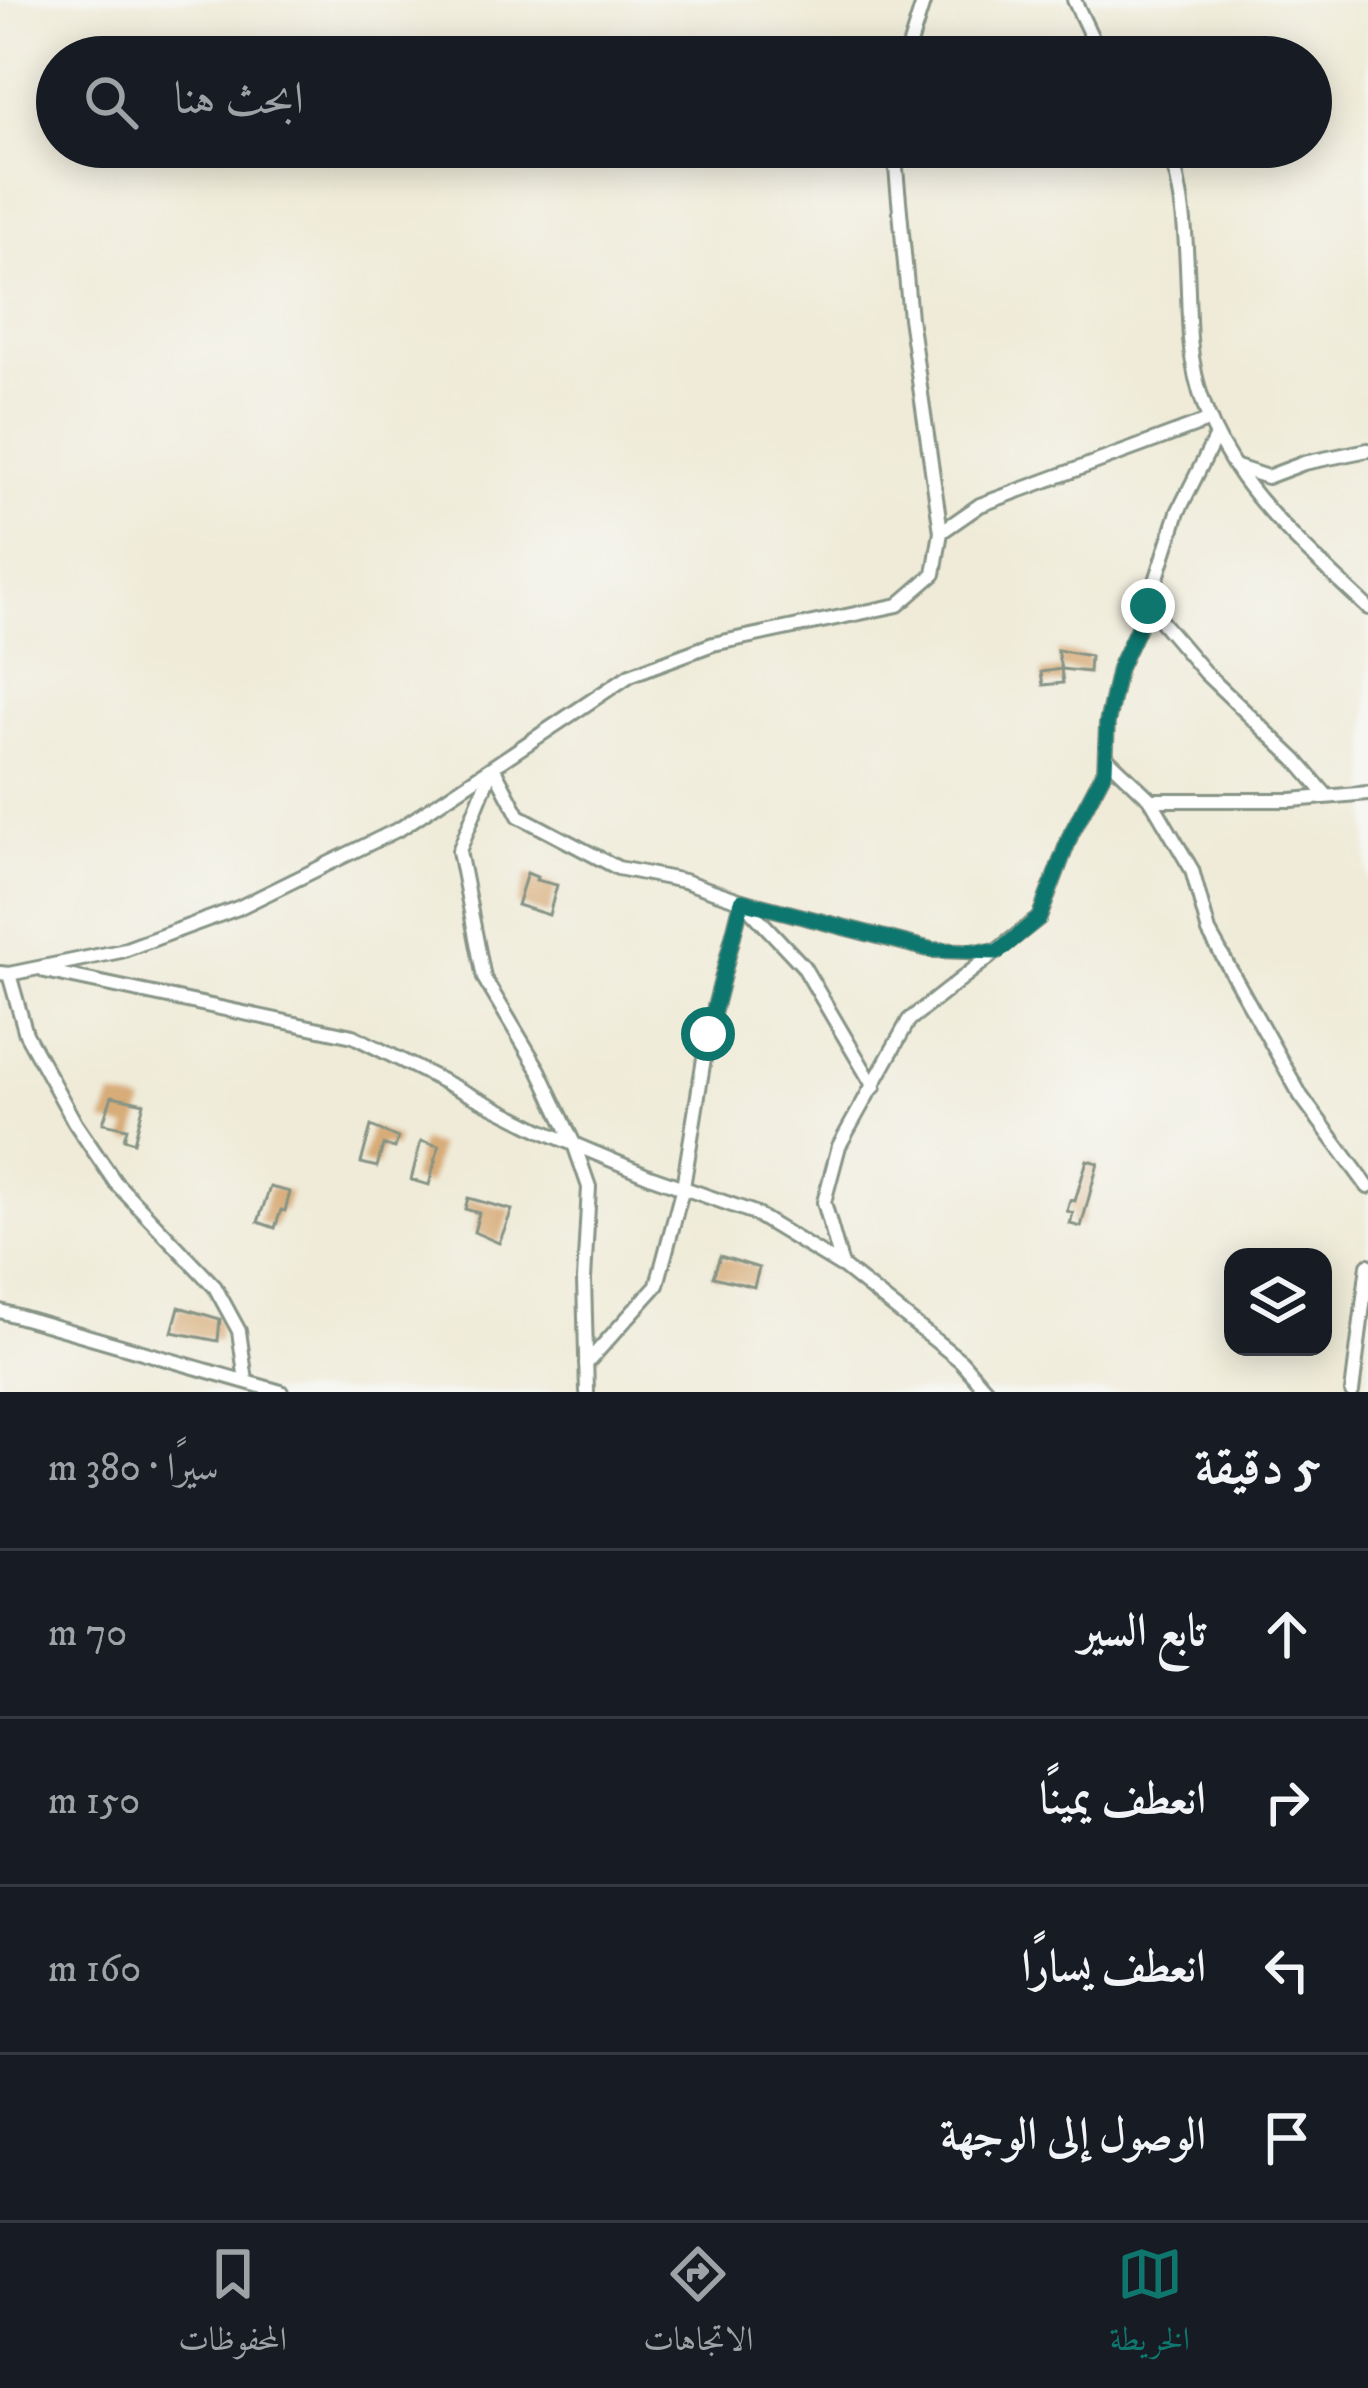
<!DOCTYPE html>
<html lang="ar">
<meta charset="utf-8">
<style>
body{margin:0;font-family:"IM FELL DW Pica",Amiri,serif;background:#242831;color:#f1f3f6;direction:rtl}
.controls{position:absolute;right:36px;bottom:36px;display:grid;overflow:hidden;border-radius:24px;box-shadow:0 6px 30px #0003}
.controls button{width:108px;height:108px;display:grid;place-items:center;padding:0;border:0;border-bottom:3px solid #363941;background:#171b24;color:#f1f3f6;font:60px sans-serif}
.stop{position:absolute;width:36px;height:36px;margin:-27px;border:9px solid #0f766e;border-radius:50%;background:#fff}
.stop.end{background:#0f766e;border-color:#fff;box-shadow:0 3px 12px #0008}
.list{margin:0;padding:0;list-style:none}
h2{display:flex;justify-content:space-between;align-items:center;height:156px;margin:0;padding:0 48px;font-size:51px}
h2 small{font-size:39px;font-weight:400;color:#9ea1a6}
.list li{display:grid;grid-template-columns:78px 1fr auto;gap:36px;align-items:center;box-sizing:border-box;height:168px;padding:0 48px;border-top:3px solid #363941}
.list b{display:block;font-size:45px;white-space:nowrap}
.list em{font-size:39px;font-style:normal;color:#9ea1a6}
.icon{flex:none;width:66px;height:66px;fill:none;stroke:currentColor;stroke-width:2;stroke-linecap:round;stroke-linejoin:round}
.map{position:relative;flex:none;width:1368px;height:1392px;overflow:hidden;direction:ltr}
.search{position:absolute;background:#171b24;box-shadow:0 6px 30px #0003;left:36px;right:36px;top:36px;height:132px;display:flex;align-items:center;gap:30px;box-sizing:border-box;padding:0 42px;border-radius:66px;color:#9ea1a6;font-size:45px}
.sheet{height:828px;background:#171b24}
nav{display:flex;justify-content:space-around;align-items:center;box-sizing:border-box;height:168px;border-top:3px solid #363941;background:#171b24;font-size:33px;color:#9ea1a6}
nav a{display:grid;justify-items:center;gap:6px}
nav .on{color:#0f766e}
.map>svg:first-child{display:block}
.building{fill:#d7ac78}
.lines{fill:none;stroke-linecap:round;stroke-linejoin:round}
.street-casing{stroke:#879486;stroke-width:18}
.street{stroke:#fff;stroke-width:12}
.route{stroke:#0f766e;stroke-width:15}
</style>
<div class="map">
<svg width="1368" height="1392" viewBox="0 0 1368 1392">
<rect width="100%" height="100%" fill="#f6f6f2"/>
<filter id="ink" filterUnits="userSpaceOnUse"><feTurbulence type="fractalNoise" baseFrequency=".00833" numOctaves="2"/><feDisplacementMap in="SourceGraphic" scale="24" xChannelSelector="R" yChannelSelector="G"/><feConvolveMatrix kernelMatrix="1 2 1 2 8 2 1 2 1" color-interpolation-filters="sRGB"/></filter>
<filter id="wash" filterUnits="userSpaceOnUse"><feTurbulence type="fractalNoise" baseFrequency=".004" numOctaves="4" result="noise"/><feDisplacementMap in="SourceGraphic" scale="48" xChannelSelector="R" yChannelSelector="G"/><feGaussianBlur stdDeviation="2.7" result="paint"/><feColorMatrix in="noise" values="0 0 0 0 0 0 0 0 0 0 0 0 0 0 0 0 0 1.4 0 .05"/><feComposite in="paint" operator="in"/></filter>
<g filter="url(#wash)">
<rect width="100%" height="100%" fill="#efebd8"/>
<g id="blocks">
<g class="building">
<path d="M1057,650L1090,656L1089,672L1061,669L1063,683L1043,685L1041,672L1061,669Z"/>
<path d="M527,873L537,877L536,880L557,885L549,915L517,905Z"/>
<path d="M112,1096L144,1103L134,1142L124,1139L127,1128L103,1123Z"/>
<path d="M371,1126L398,1138L395,1148L383,1145L377,1167L361,1163Z"/>
<path d="M421,1141L439,1146L429,1185L411,1180Z"/>
<path d="M1087,1160L1098,1163L1081,1227L1070,1224L1073,1213L1067,1211L1070,1200L1075,1201Z"/>
<path d="M270,1187L290,1192L285,1211L281,1210L275,1228L258,1222Z"/>
<path d="M468,1198L512,1210L499,1243L474,1232L479,1213L465,1209Z"/>
<path d="M720,1256L759,1268L754,1287L713,1277Z"/>
<path d="M179,1307L220,1319L218,1341L172,1332Z"/>
</g>
</g>
</g>
<g filter="url(#ink)">
<use href="#blocks" fill-opacity="0" stroke="#879486" stroke-width="3"/>
<g class="lines">
<defs>
<g id="street">
<path d="M1074,0L1101,57"/>
<path d="M906,57L924,0"/>
<path d="M1168,147C1190,207 1186,276 1190,339C1199,460 1286,530 1368,608"/>
<path d="M1234,466L1267,477L1304,463L1368,450"/>
<path d="M941,532L980,505L1210,420"/>
<path d="M1148,606L1205,673L1296,760L1327,796"/>
<path d="M1106,757L1151,800H1292L1368,793"/>
<path d="M493,767L519,816L618,868L684,881L742,901L708,1034L683,1187L657,1285L586,1364"/>
<path d="M492,768L459,851L484,978L539,1070L574,1144L589,1187L584,1280L587,1392"/>
<path d="M1151,800L1192,870L1209,932L1301,1096L1368,1187"/>
<path d="M45,971L353,1036L540,1130L652,1177L752,1212L841,1266"/>
<path d="M0,973L9,974L121,951L238,908L401,828L630,675L713,644L898,605L934,574L941,532L910,318L894,147"/>
<path d="M9,974L26,1034L75,1123L115,1182L215,1287L239,1331L246,1381"/>
<path d="M874,1087L803,966L742,901L932,950L997,952"/>
<path d="M0,1311L281,1392"/>
<path d="M988,1392L961,1361L842,1266L824,1202L839,1146L909,1020L1039,918L1071,834L1105,770L1107,723L1119,668L1148,606L1178,512L1215,438"/>
<path d="M1352,1392L1368,1265"/>
</g>
</defs>
<use href="#street" class="street-casing"/>
<use href="#street" class="street"/>
</g>
</g>
<g class="lines" filter="url(#ink)">
<path class="route" d="M708,1034L742,901L932,950L998,952L1039,918L1071,834L1105,770L1107,723L1119,668L1148,606"/>
</g>
</svg>
<div class="controls">
<button><svg class="icon" aria-label="layers" viewBox="0 0 24 24"><path d="M12 4l9 5-9 5-9-5zM3 14l9 5 9-5"/></svg></button>
</div>
<div class="stop" style="left:708px;top:1034px"></div>
<div class="stop end" style="left:1148px;top:606px"></div>
<div class="search"><svg class="icon" aria-label="search" viewBox="0 0 24 24"><circle cx="10" cy="10" r="6"/><path d="M15 15l6 6"/></svg>ابحث هنا</div>
</div>
<section class="sheet">
<h2>5 دقيقة<small>سيرًا · 380 m</small></h2>
<ul class="list">
<li><svg class="icon" aria-label="ahead" viewBox="0 0 24 24"><path d="M12 20V5M6 11l6-6 6 6"/></svg><div><b>تابع السير</b></div><em>70 m</em></li>
<li><svg class="icon" aria-label="right" viewBox="0 0 24 24"><path d="M7 20v-9h11M14 6l5 5-5 5"/></svg><div><b>انعطف يمينًا</b></div><em>150 m</em></li>
<li><svg class="icon" aria-label="left" viewBox="0 0 24 24"><path d="M17 20v-9H6M10 6l-5 5 5 5"/></svg><div><b>انعطف يسارًا</b></div><em>160 m</em></li>
<li><svg class="icon" aria-label="arrive" viewBox="0 0 24 24"><path d="M6 21V4h12l-3 4 3 4H6"/></svg><div><b>الوصول إلى الوجهة</b></div></li>
</ul>
</section>
<nav>
<a class="on"><svg class="icon" aria-label="map" viewBox="0 0 24 24"><path d="M3 6l6-2 6 2 6-2v14l-6 2-6-2-6 2zM9 4v14M15 6v14"/></svg>الخريطة</a>
<a><svg class="icon" aria-label="directions" viewBox="0 0 24 24"><path d="M12 3l9 9-9 9-9-9zM9 14v-3h6M13 9l2 2-2 2"/></svg>الاتجاهات</a>
<a><svg class="icon" aria-label="saved" viewBox="0 0 24 24"><path d="M7 4h10v16l-5-4-5 4z"/></svg>المحفوظات</a>
</nav>
